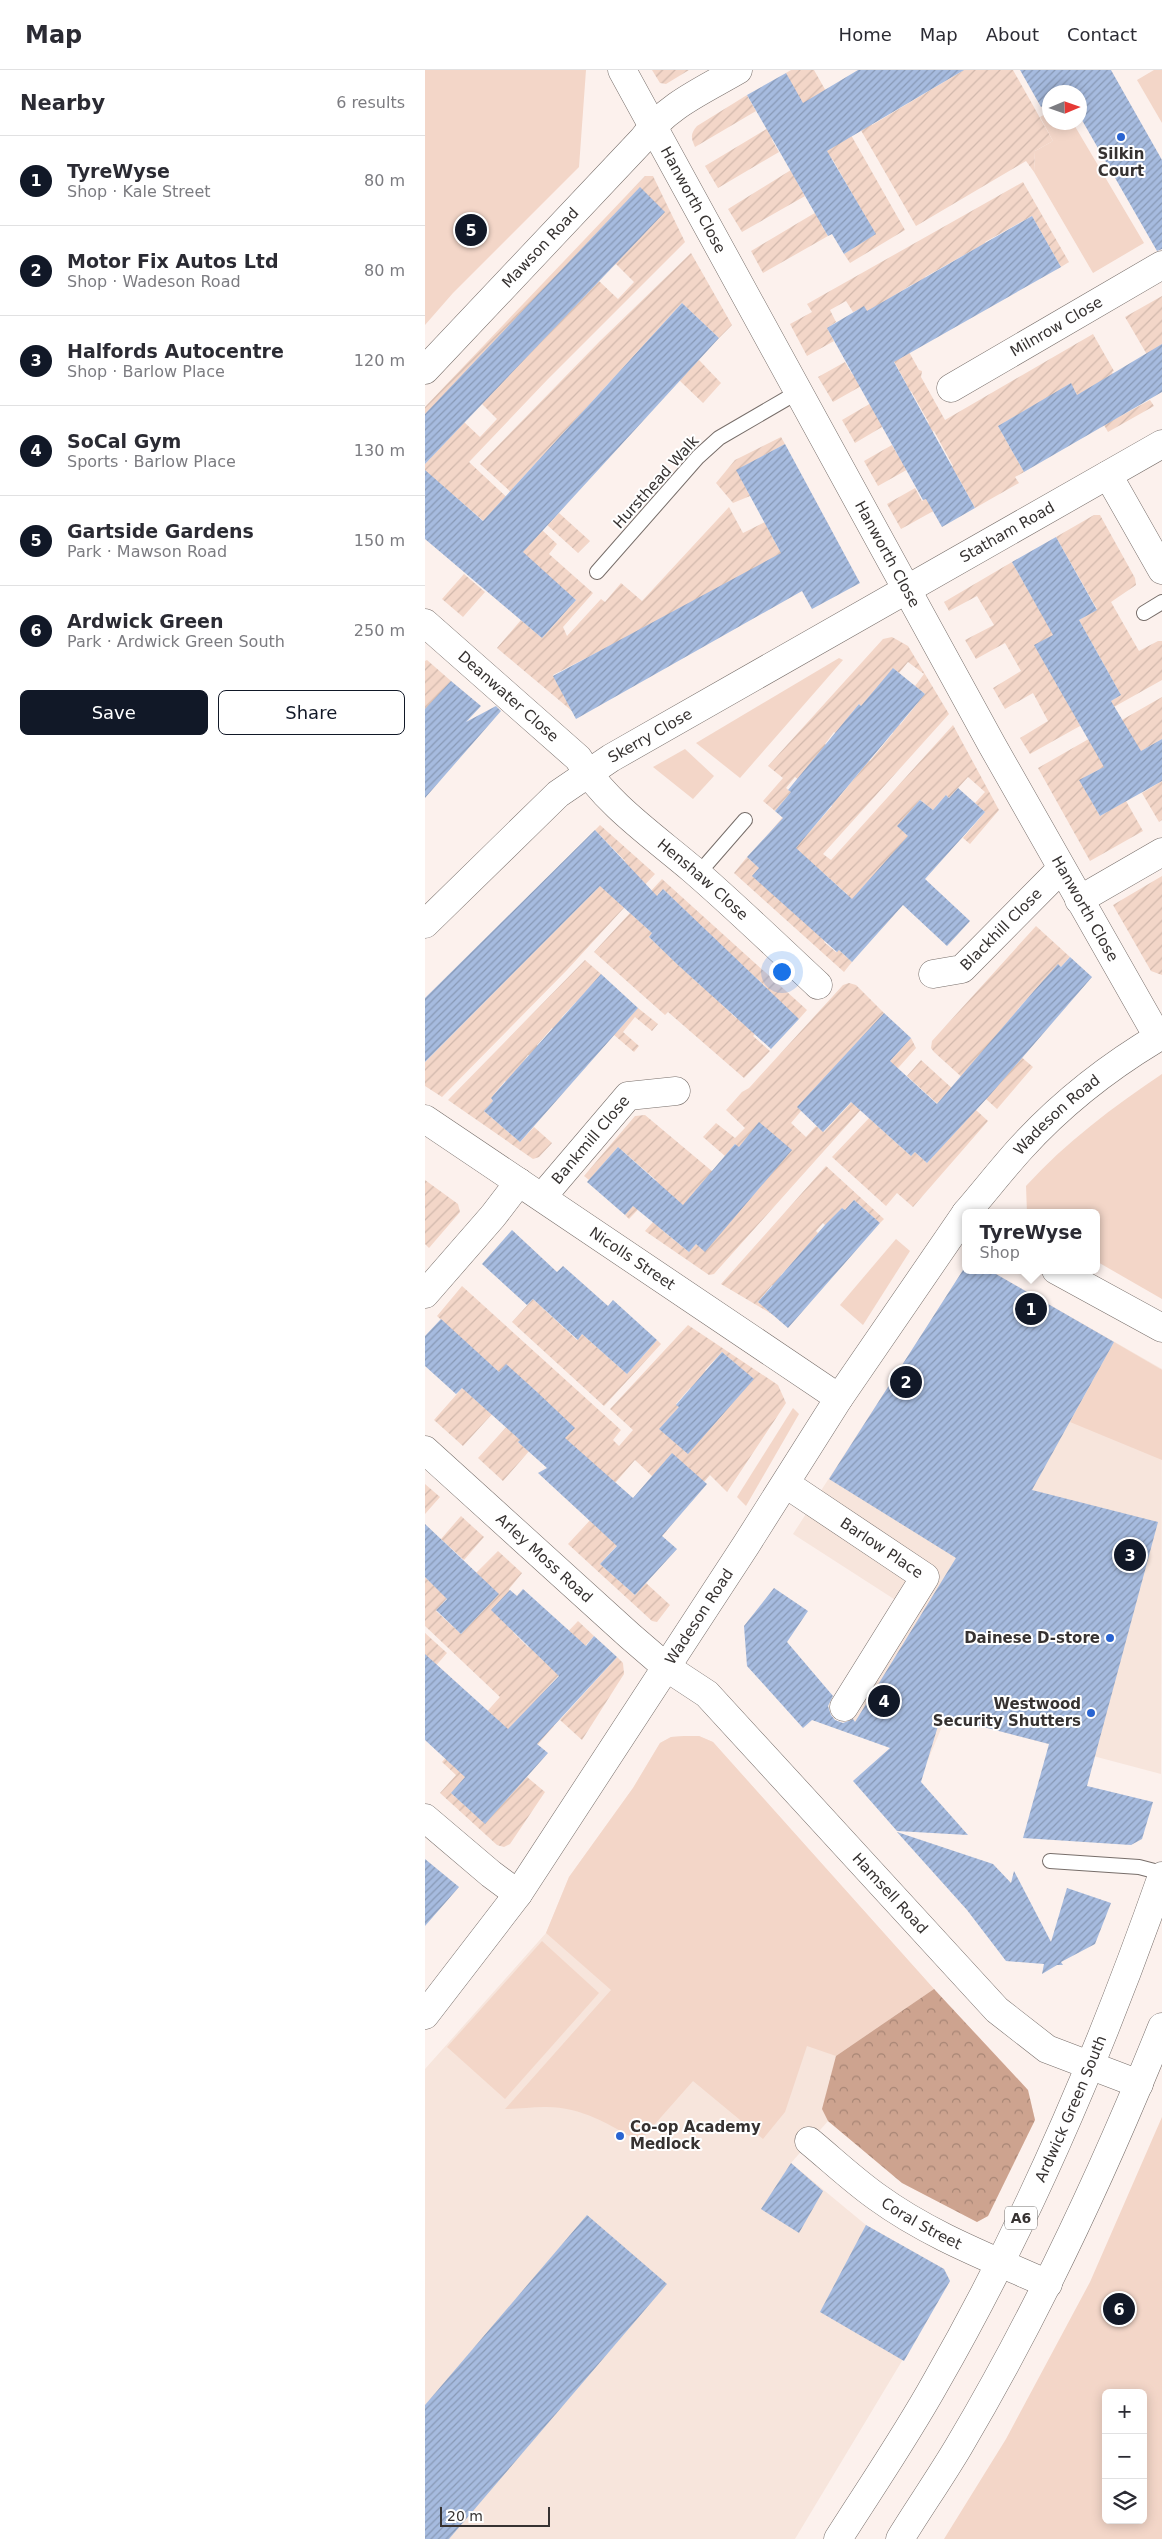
<!DOCTYPE html>
<meta charset="utf-8">
<style>
body{margin:0;font-family:"DejaVu Sans",sans-serif;background:#f2f2f3;color:#2b2b33}
.controls{position:absolute;right:15px;bottom:15px;display:grid;overflow:hidden;border-radius:8px;box-shadow:0 2px 12px #0003}
.controls button{width:45px;height:45px;display:grid;place-items:center;padding:0;border:0;border-bottom:1px solid #e1e1e2;background:#fff;color:#2b2b33;font:25px sans-serif}
.compass{position:absolute;left:617px;top:15px;width:45px;height:45px;border-radius:50%;background:#fff;box-shadow:0 2px 12px #0003;rotate:88deg}
.scale{position:absolute;left:15px;bottom:12px;width:110px;box-sizing:border-box;padding-left:5px;border:2px solid #363231;border-top:0;font-size:14px;line-height:18px;white-space:nowrap;color:#363231;-webkit-text-stroke:4px #fff;paint-order:stroke}
.you{position:absolute;left:356px;top:901px;width:18px;height:18px;margin:-12px;border:4px solid #fff;border-radius:50%;background:#1a73e8;box-shadow:0 0 0 8px #1a73e833}
.badge{display:grid;place-items:center;width:32px;height:32px;border-radius:50%;background:#111827;color:#fff;font-size:16px;font-weight:700}
.pin{position:absolute;translate:-50% -50%;border:2px solid #fff;box-shadow:0 1px 5px #0006}
.popup{position:absolute;left:537px;top:1139px;width:138px;height:65px;box-sizing:border-box;display:grid;place-content:center;border-radius:8px;background:#fff;filter:drop-shadow(0 1px 4px #0005);font-size:16px;white-space:nowrap;color:#7c7c81}
.popup b{font-size:19px;color:#2b2b33}
.popup::after{content:'';position:absolute;left:50%;top:100%;margin-left:-10px;border:10px solid transparent;border-top-color:#fff}
.list{margin:0;padding:0;list-style:none}
h2{display:flex;justify-content:space-between;align-items:center;height:65px;margin:0;padding:0 20px;font-size:21px}
h2 small{font-size:16px;font-weight:400;color:#7c7c81}
.list li{display:grid;grid-template-columns:32px 1fr auto;gap:15px;align-items:center;box-sizing:border-box;height:90px;padding:0 20px;border-top:1px solid #e1e1e2}
.list b{display:block;font-size:19px;white-space:nowrap}
.list p{margin:0;font-size:16px;white-space:nowrap;color:#7c7c81}
.list em{font-size:16px;font-style:normal;color:#7c7c81}
.actions{display:flex;gap:10px;padding:15px 20px}
.actions a{flex:1;padding:11px 0;border:1px solid #111827;border-radius:8px;text-align:center;font-size:18px;color:#111827}
.actions .main{background:#111827;color:#fff}
.icon{flex:none;width:28px;height:28px;fill:none;stroke:currentColor;stroke-width:2;stroke-linecap:round;stroke-linejoin:round}
.map{position:relative;flex:none;width:737px;height:2469px;overflow:hidden}
header{display:flex;align-items:center;gap:30px;box-sizing:border-box;height:70px;padding:0 25px;background:#fff;border-bottom:1px solid #e1e1e2}
header strong{font-size:24px}
nav{display:flex;gap:28px;margin-inline-start:auto;font-size:18px}
main{display:flex}
aside{flex:1;background:#fff}
.map>svg:first-child{display:block}
.built{fill:#f7e5dc}
.green{fill:#f3d6c8;fill-rule:evenodd}
.forest{fill:url(#forest-crowns)}
.garden{fill:url(#garden-furrows);fill-rule:evenodd}
.building{fill:url(#building-hatch)}
.lines{fill:none;stroke-linecap:round;stroke-linejoin:round}
.service-casing{stroke:#776e6a;stroke-width:16}
.minor-casing{stroke:#776e6a;stroke-width:29}
.trunk-casing{stroke:#776e6a;stroke-width:29}
.service{stroke:#fff;stroke-width:14}
.minor{stroke:#fff;stroke-width:28}
.trunk{stroke:#fff;stroke-width:28}
.poi-dot{fill:#2964d1;stroke:#fff;stroke-width:2}
.labels{text-anchor:middle;dominant-baseline:central;stroke-width:4;stroke-linejoin:round;paint-order:stroke}
.shield{fill:#fff;stroke:#72706f;stroke-width:1}
.shield-label{font-size:14px;font-weight:bold;fill:#363231}
.poi-label{font-size:15px;font-weight:bold;fill:#363231;stroke:#fff;text-anchor:end}
.street-label{font-size:15px;fill:#363231;stroke:#fff}
</style>
<header>
<strong>Map</strong>
<nav><a>Home</a><a>Map</a><a>About</a><a>Contact</a></nav>
</header>
<main>
<aside>
<h2>Nearby<small>6 results</small></h2>
<ul class="list">
<li><span class="badge">1</span><div><b>TyreWyse</b><p>Shop · Kale Street</p></div><em>80 m</em></li>
<li><span class="badge">2</span><div><b>Motor Fix Autos Ltd</b><p>Shop · Wadeson Road</p></div><em>80 m</em></li>
<li><span class="badge">3</span><div><b>Halfords Autocentre</b><p>Shop · Barlow Place</p></div><em>120 m</em></li>
<li><span class="badge">4</span><div><b>SoCal Gym</b><p>Sports · Barlow Place</p></div><em>130 m</em></li>
<li><span class="badge">5</span><div><b>Gartside Gardens</b><p>Park · Mawson Road</p></div><em>150 m</em></li>
<li><span class="badge">6</span><div><b>Ardwick Green</b><p>Park · Ardwick Green South</p></div><em>250 m</em></li>
</ul>
<div class="actions"><a class="main">Save</a><a>Share</a></div>
</aside>
<div class="map">
<svg width="737" height="2469" viewBox="0 0 737 2469">
<defs>
<pattern id="forest-crowns" width="20" height="18" patternUnits="userSpaceOnUse" patternTransform="scale(1.25)"><rect width="20" height="18" fill="#cda38f"/><path d="M2 6a3 3 0 1 1 6 0M12 15a3 3 0 1 1 6 0" fill="none" stroke="#a78575"/></pattern>
<pattern id="garden-furrows" width="10" height="10" patternUnits="userSpaceOnUse" patternTransform="scale(1.25)"><rect width="10" height="10" fill="#f3d6c8"/><path d="M-1 1l2-2M0 10L10 0M9 11l2-2" fill="none" stroke="#d1b8ac"/></pattern>
<pattern id="building-hatch" width="6" height="6" patternUnits="userSpaceOnUse" patternTransform="scale(1.25)"><rect width="6" height="6" fill="#a6bbdf"/><path d="M-1 1l2-2M0 6l6-6M5 7l2-2" fill="none" stroke="#8899b5"/></pattern>
</defs>
<rect width="100%" height="100%" fill="#fcf1ed"/>
<g class="built">
<path d="M541,1196V1200H564L737,1299L736,1704L521,1647L503,1690L427,1664L412,1636L472,1531L368,1464Z"/>
<path d="M259,1666H274L288,1672L509,1919L603,2020L610,2050L563,2146L552,2152L477,2113L403,2051L366,2093L441,2155L519,2199L525,2211L370,2469H0V1999L121,1863L144,1807L208,1718L235,1673L246,1667Z"/>
</g>
<g class="green">
<path d="M0,0H161L154,97L28,223L0,255Z"/>
<path d="M729,0H737V53L712,10Z"/>
<path d="M624,42V52L648,53L719,173L668,203L609,102L610,81L628,71L615,47Z"/>
<path d="M414,588L418,590L315,708L271,673Z"/>
<path d="M260,679L289,706L268,729L228,697Z"/>
<path d="M737,1004V1229L671,1191V1143H602L601,1116C641,1072 688,1037 737,1004Z"/>
<path d="M471,1169L485,1181L438,1255L415,1235Z"/>
<path d="M689,1272L737,1300V1390L645,1352Z"/>
<path d="M368,1338L374,1344L321,1436L312,1427Z"/>
<path d="M259,1666H274L288,1672L509,1919L411,1986L382,1976L360,2042L338,2069L268,2011L214,2072C185,2054 154,2036 119,2037C106,2037 93,2039 80,2039L186,1920L121,1863L144,1807L208,1718L235,1673L246,1667Z"/>
<path d="M117,1871L174,1923L80,2029L22,1977Z"/>
<path d="M737,2047V2469H519L581,2369L665,2212ZM681,2323H718V2450H681Z"/>
</g>
<path class="forest" d="M509,1919L603,2020L610,2050L563,2146L552,2152L477,2113L403,2051L397,2039L411,1986Z"/>
<g class="garden">
<path d="M227,0H264L241,14L235,13Z"/>
<path d="M366,0H389L480,160L425,193L419,184L450,164L408,90L372,52L361,3Z"/>
<path d="M539,0H588L628,71L610,81L609,102L601,91L491,156L411,17L421,11L447,55Z"/>
<path d="M322,25L331,41L270,77C266,68 265,64 272,56Z"/>
<path d="M350,54L356,65L347,70L354,82L293,118L280,96Z"/>
<path d="M374,95L373,114L380,126L317,162L303,139Z"/>
<path d="M220,106H228L260,172L123,309L44,392L132,474L124,484L168,523L138,557L142,566L176,529L180,532L196,513L217,531L304,437L318,463L340,452L352,476L401,450L407,462L128,605L147,641L72,578L96,550L117,568L151,530L27,424L0,454V394L39,352L55,367L72,349L56,333L174,211L193,229L209,212L191,194L0,344V337Z"/>
<path d="M598,112L644,192L636,197L607,146L560,172L563,177L548,180L500,207L501,211L486,215L470,225L473,262L494,300L497,301L496,307L520,350L668,264L689,301L687,302L690,309L685,340L690,349L725,330L729,336L683,362L679,355L672,359L646,314L573,356L599,402L590,407L594,413L550,438L532,405L517,403L528,396L509,361L497,367L493,360L504,353L486,321L474,327L470,319L481,313L439,237L428,242L421,231L405,240L411,252L402,258L409,271L382,286L365,254L387,242L382,234Z"/>
<path d="M398,138L406,150L397,156L403,166L338,203L326,181Z"/>
<path d="M266,183L307,255L294,268L257,233L88,418L126,452L134,443L165,471L153,483L55,394L175,271Z"/>
<path d="M737,226V274L724,288L700,247Z"/>
<path d="M274,290L296,313L278,333L254,310Z"/>
<path d="M420,292L427,304L436,300L438,315L408,332L393,307Z"/>
<path d="M453,329L457,357L430,373L417,350Z"/>
<path d="M356,367L360,374L312,400L325,426L308,433L291,413L310,390Z"/>
<path d="M467,375L474,387L482,383L485,398L453,416L439,391Z"/>
<path d="M490,418L497,431L505,426L512,439L476,459L462,434Z"/>
<path d="M669,445H675L710,508L711,515L686,532L714,581L733,571H737V610L605,684L595,668L623,651L608,623L580,639L568,618L596,601L580,573L551,589L540,570L569,555L552,526L524,541L519,532L587,492L629,565L653,650L696,625L654,550L672,539L631,467Z"/>
<path d="M39,504L60,522L38,547L17,529Z"/>
<path d="M467,567L483,576L524,644L398,784L406,790L528,655L574,740L545,774L538,768L560,742L550,733L560,722L543,707L524,728L521,725L508,740L495,730L473,756L486,769L437,818L468,846L459,856L430,830L420,840L422,824L394,799L348,776L340,768L357,748L380,767L407,736L399,729L415,726L438,698L437,685L445,691L468,663L464,646L475,655L500,624L490,616L499,604L483,592L474,603L468,598L440,639L434,634L425,645L428,648L413,665L409,662L400,674L406,679L374,710L370,707L361,718L366,722L350,741L338,731L358,708L343,696L458,569Z"/>
<path d="M2,590L26,611L0,640V591Z"/>
<path d="M737,627V669L716,681L713,677L699,692L673,700L655,710L675,746L701,731L718,761L665,791L613,698Z"/>
<path d="M737,711V750L734,752L717,723Z"/>
<path d="M175,755L230,804L142,900L17,1027L0,1016V992L200,791L170,760Z"/>
<path d="M322,787L406,863L399,872L411,882L414,880L427,892L419,902L309,803Z"/>
<path d="M737,806V905L726,901L688,835Z"/>
<path d="M237,809L382,940L374,949L333,925L340,916L309,888L260,856L268,848L238,819L231,827L225,822Z"/>
<path d="M205,843L227,863L224,867L275,915L279,912L300,931L297,935L311,948L314,945L332,962L328,966L345,981L319,1008L243,942L240,945L169,882Z"/>
<path d="M611,856L645,887L636,897L634,895L612,925L608,922L593,939L588,980L608,997L572,1039L509,982L506,978L507,971Z"/>
<path d="M160,890L176,904L154,934L151,932L137,947L131,961L127,958L112,975L115,978L107,987L103,985L83,1014L80,1011L66,1028L68,1031L59,1041L95,1072L109,1057L127,1073L114,1087L108,1089L23,1030Z"/>
<path d="M424,913L431,915L459,943L366,1053L381,1067L391,1056L399,1062L486,968L491,978L289,1204L284,1205L220,1161L239,1139L225,1127L204,1149L200,1145L231,1110L193,1077L164,1110L159,1106L210,1046L220,1045L294,1107L237,1160L264,1182L271,1174L280,1181L366,1080L316,1079L310,1074L300,1086L278,1067L291,1053L310,1068L320,1058L301,1040L317,1022L324,1018L418,915Z"/>
<path d="M213,938L233,954L227,961L210,947L198,962L214,976L209,982L189,965Z"/>
<path d="M496,990L563,1051L488,1137L472,1123L461,1136L407,1087L444,1048L486,1086L490,1082L502,1093L536,1055L482,1006Z"/>
<path d="M401,1096L459,1149L455,1153L429,1130L420,1140L417,1138L401,1156L398,1153L391,1161L394,1164L356,1205L351,1218L347,1215L333,1232L350,1246L296,1214Z"/>
<path d="M0,1110L33,1134L35,1142L4,1178L0,1174Z"/>
<path d="M37,1216L196,1360L188,1370L194,1376L208,1360L185,1339L263,1255L353,1315L361,1333L302,1422L285,1405L279,1412L227,1406L210,1390L190,1413L123,1394L112,1322L81,1295L74,1302L66,1295L42,1322L56,1335L69,1342L38,1376L9,1350L61,1291L12,1246ZM297,1282L326,1307L253,1375L235,1359L254,1337L251,1334L265,1318L267,1320L283,1302L280,1300Z"/>
<path d="M108,1229L152,1270L157,1264L202,1304L232,1270L236,1274L179,1336L87,1252Z"/>
<path d="M85,1353L99,1366L93,1372L101,1379L104,1377L106,1379L78,1411L53,1388Z"/>
<path d="M0,1414L15,1427L0,1444Z"/>
<path d="M194,1419L242,1461L237,1466L196,1471L175,1494L210,1525L221,1513L245,1535L232,1552L227,1551L143,1474Z"/>
<path d="M36,1446L59,1467L39,1490L16,1469Z"/>
<path d="M73,1481L97,1503L84,1519L88,1562L103,1577L133,1572L153,1551L169,1566L107,1635L129,1656L113,1674L89,1653L26,1723L60,1753L102,1707L120,1722L85,1774L79,1777L72,1775L15,1723L31,1705L17,1692L75,1627L0,1556V1507L22,1528L11,1541L36,1564L73,1525L51,1503Z"/>
<path d="M0,1563L22,1583L0,1608Z"/>
<path d="M192,1587L198,1593L199,1604L157,1670L135,1650Z"/>
</g>
<g class="building">
<path d="M433,0H539L402,81L451,164L419,184L407,164L403,166L322,25L361,3L378,33Z"/>
<path d="M595,0H686L737,90V179L732,181L654,45V22H624V32L616,37Z"/>
<path d="M215,117L240,142L0,394V344Z"/>
<path d="M607,146L636,197L469,292L550,438L517,457L501,429L498,430L402,258L439,236L442,241Z"/>
<path d="M257,233L294,268L98,482L151,530L117,568L0,469V400L58,451Z"/>
<path d="M737,274V322L599,402L573,356L646,313L652,325Z"/>
<path d="M360,374L435,513L387,539L377,521L151,649L128,606L356,483L311,400Z"/>
<path d="M631,467L672,540L654,550L696,625L686,631L716,681L737,669V711L675,746L654,710L679,697L609,575L628,565L587,492Z"/>
<path d="M468,598L500,624L371,778L427,829L483,766L472,756L495,730L508,740L521,725L524,728L533,718L560,742L500,809L545,851L522,876L478,835L427,892L414,880L412,882L327,806L334,798L322,787L358,748L350,741L366,722L363,720L434,634L436,636Z"/>
<path d="M26,611L56,636L41,652L71,636L76,641L0,728V639Z"/>
<path d="M170,760L232,826L238,819L374,949L346,979L253,895L224,867L227,863L175,816L0,992V928Z"/>
<path d="M645,887L667,907L565,1025L502,1093L490,1082L486,1086L426,1032L398,1062L372,1037L459,943L486,968L465,991L512,1034L608,922L633,894L636,897Z"/>
<path d="M176,904L213,938L95,1072L59,1041L68,1031L66,1028Z"/>
<path d="M334,1052L367,1080L280,1182L271,1174L264,1182L208,1136L200,1145L162,1112L193,1077L258,1135L310,1074L314,1077Z"/>
<path d="M429,1130L455,1153L363,1258L333,1232L400,1155L417,1138L420,1140Z"/>
<path d="M87,1160L132,1202L138,1196L183,1236L188,1230L232,1270L202,1304L157,1264L153,1270L108,1229L102,1235L57,1194Z"/>
<path d="M538,1200H564L689,1272L607,1420L733,1452L662,1716L728,1732L717,1769L706,1775L598,1768L624,1674L516,1646L496,1712L543,1765L472,1761L428,1711L465,1678L387,1650L378,1658L322,1596L319,1556L349,1518L383,1541L362,1572L408,1626L403,1636L406,1645L410,1650L418,1653L428,1649L430,1652L531,1488L404,1409Z"/>
<path d="M16,1249L74,1302L81,1294L112,1322L150,1358L140,1368L208,1428L247,1383L282,1414L237,1466L252,1479L210,1525L175,1494L192,1476L113,1403L122,1398L93,1372L95,1370L37,1318L31,1324L0,1296V1266Z"/>
<path d="M297,1282L329,1309L263,1384L234,1359L254,1337L251,1335Z"/>
<path d="M0,1454L74,1524L36,1564L11,1540L22,1529L0,1507Z"/>
<path d="M98,1519L161,1576L169,1566L192,1587L112,1674L123,1683L60,1754L26,1723L40,1707L0,1670V1584L83,1659L134,1606L66,1540L85,1520L92,1526Z"/>
<path d="M472,1762L568,1794L586,1813L589,1801L626,1872L642,1818L686,1833L670,1874L636,1892L638,1895H632L617,1904L619,1894L581,1891L542,1840Z"/>
<path d="M0,1789L34,1817L0,1856Z"/>
<path d="M366,2093L398,2121L374,2163L336,2139Z"/>
<path d="M162,2145L242,2214L24,2469H0V2335Z"/>
<path d="M441,2155L519,2199L525,2211L479,2291L395,2242Z"/>
</g>
<g class="lines">
<defs>
<g id="service">
<path d="M172,502L273,387L294,368L373,322"/>
<path d="M719,543L737,532"/>
<path d="M273,804L320,750"/>
<path d="M625,1791L714,1797L737,1803"/>
</g>
<g id="minor">
<path id="s1" d="M197,0L567,675L733,967"/>
<path id="s2" d="M0,300L218,69C241,36 279,20 313,0"/>
<path id="s3" d="M526,318L737,195"/>
<path d="M683,405L737,500"/>
<path id="s4" d="M0,553L153,688C180,733 227,765 267,799C310,836 351,876 393,915"/>
<path d="M654,830L737,782"/>
<path id="s5" d="M0,854L133,724L186,688L737,374"/>
<path id="s6" d="M508,904L537,899L636,799"/>
<path id="s7" d="M0,1049L414,1328"/>
<path id="s8" d="M117,1127L203,1026L251,1021"/>
<path id="s9" d="M541,1143C560,1121 577,1099 596,1078C636,1034 686,995 737,965"/>
<path d="M631,1200L737,1258"/>
<path d="M0,1224L68,1146L94,1112"/>
<path id="s10" d="M0,1380L205,1566L241,1597L282,1624L572,1940L622,1979L714,2014"/>
<path id="s11" d="M361,1414L500,1507L419,1637"/>
<path d="M0,1748L66,1804L93,1824"/>
<path id="s12" d="M0,1945L93,1824L321,1475L414,1328L541,1143"/>
<path id="s13" d="M384,2071C407,2090 428,2110 452,2127C504,2165 565,2188 623,2214"/>
</g>
<g id="trunk">
<path id="s14" d="M413,2469C446,2417 481,2366 511,2312C603,2152 676,1980 737,1806"/>
<path d="M475,2469C494,2438 515,2408 534,2376C613,2243 679,2101 737,1957"/>
</g>
</defs>
<use href="#service" class="service-casing"/>
<use href="#minor" class="minor-casing"/>
<use href="#trunk" class="trunk-casing"/>
<use href="#service" class="service"/>
<use href="#minor" class="minor"/>
<use href="#trunk" class="trunk"/>
</g>
<g class="poi-dot">
<circle cx="696" cy="67" r="5"/>
<circle cx="685" cy="1568" r="5"/>
<circle cx="666" cy="1643" r="5"/>
<circle cx="195" cy="2066" r="5"/>
</g>
<g class="labels">
<rect class="shield" x="580" y="2136.5" width="32" height="23" rx="4"/>
<g class="shield-label">
<text x="596" y="2148">A6</text>
</g>
<g class="poi-label">
<text x="696" y="84" text-anchor="middle">Silkin<tspan x="696" dy="17">Court</tspan></text>
<text x="675" y="1568">Dainese D-store</text>
<text x="656" y="1634">Westwood<tspan x="656" dy="17">Security Shutters</tspan></text>
<text x="205" y="2057" text-anchor="start">Co-op Academy<tspan x="205" dy="17">Medlock</tspan></text>
</g>
<g class="street-label">
<text stroke="none"><textPath href="#s1" startOffset="148">Hanworth Close</textPath></text>
<text stroke="none"><textPath href="#s2" startOffset="168">Mawson Road</textPath></text>
<text stroke="none"><textPath href="#s3" startOffset="122">Milnrow Close</textPath></text>
<text transform="translate(231 412) rotate(-48)">Hursthead Walk</text>
<text stroke="none"><textPath href="#s5" startOffset="706">Statham Road</textPath></text>
<text stroke="none"><textPath href="#s1" startOffset="552">Hanworth Close</textPath></text>
<text stroke="none"><textPath href="#s4" startOffset="111">Deanwater Close</textPath></text>
<text stroke="none"><textPath href="#s5" startOffset="295">Skerry Close</textPath></text>
<text stroke="none"><textPath href="#s4" startOffset="379">Henshaw Close</textPath></text>
<text stroke="none"><textPath href="#s1" startOffset="958">Hanworth Close</textPath></text>
<text stroke="none"><textPath href="#s6" startOffset="85">Blackhill Close</textPath></text>
<text stroke="none"><textPath href="#s9" startOffset="134">Wadeson Road</textPath></text>
<text stroke="none"><textPath href="#s8" startOffset="75">Bankmill Close</textPath></text>
<text stroke="none"><textPath href="#s7" startOffset="250">Nicolls Street</textPath></text>
<text stroke="none"><textPath href="#s11" startOffset="115">Barlow Place</textPath></text>
<text stroke="none"><textPath href="#s10" startOffset="161">Arley Moss Road</textPath></text>
<text stroke="none"><textPath href="#s12" startOffset="484">Wadeson Road</textPath></text>
<text stroke="none"><textPath href="#s10" startOffset="644">Hamsell Road</textPath></text>
<text stroke="none"><textPath href="#s14" startOffset="490">Ardwick Green South</textPath></text>
<text stroke="none"><textPath href="#s13" startOffset="140">Coral Street</textPath></text>
</g>
</g>
</svg>
<div class="controls">
<button>+</button>
<button>−</button>
<button><svg class="icon" aria-label="layers" viewBox="0 0 24 24"><path d="M12 4l9 5-9 5-9-5zM3 14l9 5 9-5"/></svg></button>
</div>
<svg class="compass" viewBox="-18 -18 36 36"><path d="M0-13l5 13h-10z" fill="#e53935"/><path d="M0 13l5-13h-10z" fill="#7c7c81"/></svg>
<div class="scale">20 m</div>
<div class="you"></div>
<div class="pin badge" style="left:606px;top:1239px">1</div>
<div class="popup"><b>TyreWyse</b>Shop</div>
<div class="pin badge" style="left:481px;top:1312px">2</div>
<div class="pin badge" style="left:705px;top:1485px">3</div>
<div class="pin badge" style="left:459px;top:1631px">4</div>
<div class="pin badge" style="left:46px;top:160px">5</div>
<div class="pin badge" style="left:694px;top:2239px">6</div>
</div>
</main>
